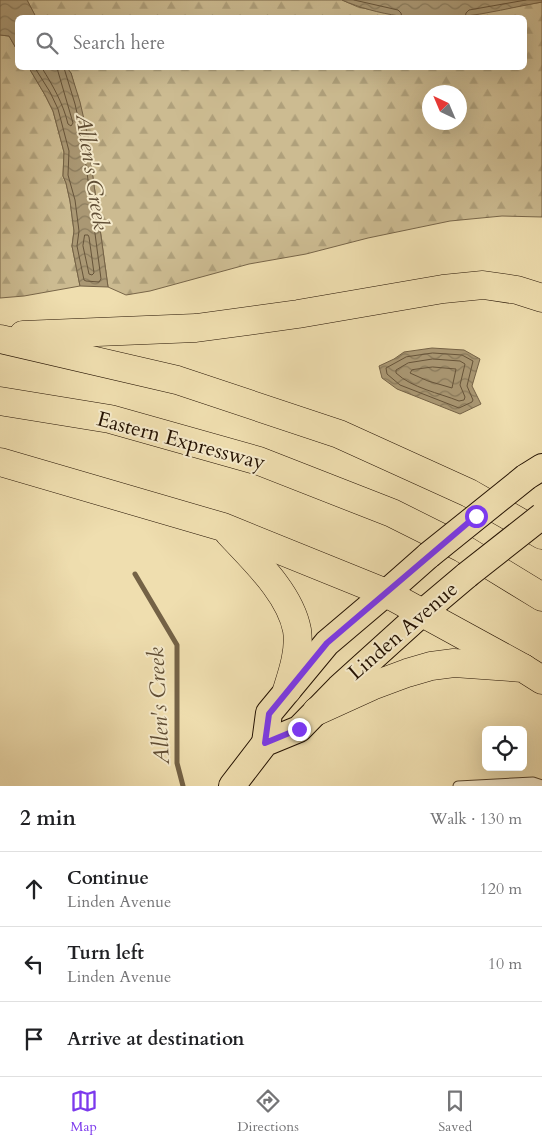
<!DOCTYPE html>
<meta charset="utf-8">
<style>
body{margin:0;font-family:Cardo,serif;background:#f6f6f6;color:#202124}
.controls{position:absolute;right:15px;bottom:15px;display:grid;overflow:hidden;border-radius:8px;box-shadow:0 5px 20px #0002}
.controls button{width:45px;height:45px;display:grid;place-items:center;padding:0;border:0;border-bottom:1px solid #e0e0e0;background:#fff;color:#202124;font:25px sans-serif}
.compass{position:absolute;left:422px;top:85px;width:45px;height:45px;border-radius:50%;background:#fff;box-shadow:0 5px 20px #0002;rotate:316deg}
.stop{position:absolute;width:15px;height:15px;margin:-11px;border:4px solid #7c3aed;border-radius:50%;background:#fff}
.stop.end{background:#7c3aed;border-color:#fff;box-shadow:0 1px 5px #0008}
.list{margin:0;padding:0;list-style:none}
h2{display:flex;justify-content:space-between;align-items:center;height:65px;margin:0;padding:0 20px;font-size:21px}
h2 small{font-size:16px;font-weight:400;color:#757577}
.list li{display:grid;grid-template-columns:32px 1fr auto;gap:15px;align-items:center;box-sizing:border-box;height:75px;padding:0 20px;border-top:1px solid #e0e0e0}
.list b{display:block;font-size:19px;white-space:nowrap}
.list p{margin:0;font-size:16px;white-space:nowrap;color:#757577}
.list em{font-size:16px;font-style:normal;color:#757577}
.icon{flex:none;width:28px;height:28px;fill:none;stroke:currentColor;stroke-width:2;stroke-linecap:round;stroke-linejoin:round}
.map{position:relative;flex:none;width:542px;height:786px;overflow:hidden}
.search{position:absolute;background:#fff;box-shadow:0 5px 20px #0002;left:15px;right:15px;top:15px;height:55px;display:flex;align-items:center;gap:12px;box-sizing:border-box;padding:0 18px;border-radius:8px;color:#757577;font-size:19px}
.sheet{height:290px;background:#fff}
nav{display:flex;justify-content:space-around;align-items:center;box-sizing:border-box;height:70px;border-top:1px solid #e0e0e0;background:#fff;font-size:14px;color:#757577}
nav a{display:grid;justify-items:center;gap:2px}
nav .on{color:#7c3aed}
.map>svg:first-child{display:block}
.forest{fill:url(#forest-firs);stroke:#786649;fill-rule:evenodd}
.water{fill:url(#water-waves);stroke:#746246}
.lines{fill:none;stroke-linecap:round;stroke-linejoin:round}
.shore{stroke:#66543a;stroke-width:1}
.stream{stroke:#746246;stroke-width:5}
.lane-casing{stroke:#56442c;stroke-width:11}
.primary-casing{stroke:#231101;stroke-width:28}
.highway-casing{stroke:#231101;stroke-width:29}
.lane{stroke:#f5eacb;stroke-width:9}
.primary{stroke:#efdeaf;stroke-width:26}
.highway{stroke:#efdeaf;stroke-width:28}
.primary-bridge-casing{stroke:#231101;stroke-width:28;stroke-linecap:butt}
.primary-bridge{stroke:#efdeaf;stroke-width:26}
.route{stroke:#7c3aed;stroke-width:6}
.labels{text-anchor:middle;dominant-baseline:central;stroke-width:4;stroke-linejoin:round;paint-order:stroke}
.street-label{font-size:21px;fill:#231101;stroke:#f5eacb}
.water-label{font-size:22px;font-style:italic;fill:#604e35;stroke:#f5eacb}
</style>
<div class="map">
<svg width="542" height="786" viewBox="0 0 542 786">
<defs>
<pattern id="forest-firs" width="22" height="20" patternUnits="userSpaceOnUse" patternTransform="scale(1.25)"><rect width="22" height="20" fill="#ccbb91"/><path d="M5 1l3.5 6h-7zM16 11l3.5 6h-7z" fill="#afa07b"/></pattern>
<pattern id="water-waves" width="16" height="10" patternUnits="userSpaceOnUse" patternTransform="scale(1.25)"><rect width="16" height="10" fill="#aa9874"/><path d="M0 5q4-4 8 0t8 0" fill="none" stroke="#8a7b5d"/></pattern>
</defs>
<rect width="100%" height="100%" fill="#efdeaf"/>
<filter id="stains"><feTurbulence type="fractalNoise" baseFrequency=".004" numOctaves="4"/><feColorMatrix values="0 0 0 0 .2 0 0 0 0 .09 0 0 0 0 .02 0 0 0 .5 -.17"/></filter>
<radialGradient id="worn" r=".72"><stop offset=".6" stop-color="#630" stop-opacity="0"/><stop offset="1" stop-color="#630" stop-opacity=".3"/></radialGradient>
<g class="forest">
<path d="M27,0H342L358,7L408,17L36,18Z"/>
<path d="M542,2V217L502,216L450,221L368,238L306,254L249,264L150,291L126,295L108,287L91,163L86,151L89,140L71,73L67,68H524V18L457,17ZM430,92H460V122H430Z"/>
<path d="M0,35L9,36L17,50L18,68H29L45,95L53,111L64,152L63,176L66,183L70,201L74,231L72,246L80,286L24,296L0,298Z"/>
</g>
<g class="water">
<path d="M0,0H27L36,17L18,18L17,50L9,36L0,35Z"/>
<path d="M342,0H542V2C514,7 487,14 459,17C422,22 376,15 342,0Z"/>
<path d="M29,68H67L71,73L80,102L89,141L86,151L91,163L108,287L80,286L72,246L74,231L70,201L66,183L63,176L64,152L53,111L45,95Z"/>
<path d="M432,348L464,350L480,359L472,386L481,404L460,414L397,389L382,378L379,366L394,359L404,352Z"/>
</g>
<g class="lines">
<g class="shore">
<path d="M354,0L398,10L401,13L402,18"/>
<path d="M465,18L466,13L469,10L526,0"/>
<path d="M35,68L50,92L58,109L69,151L68,175L75,200L79,231L77,246L84,280L86,281L99,282L101,279L86,165L81,152L83,140L75,104L64,68"/>
<path d="M42,68C53,86 63,103 68,124L71,126L73,123L57,68"/>
<path d="M85,235H88L89,237L94,273L92,275L89,274L83,246Z"/>
<path d="M433,353L462,355L473,361L467,386L473,400L472,402L459,408L400,385L387,374L386,368L406,357Z"/>
<path d="M433,359L460,361L465,364L460,385L465,397L464,400L459,401C439,393 412,388 396,373V370L408,363Z"/>
<path d="M433,367L456,369L452,388L428,381L410,373L412,370Z"/>
</g>
<path class="stream" d="M135,574L177,645V763L183,786"/>
<defs>
<path id="lane" d="M458,786L533,782L542,785"/>
<g id="primary">
<path d="M526,477L542,467"/>
<path d="M265,743L269,713L327,643L386,593L429,555"/>
<path d="M232,786L265,743L299,729L339,688L422,613L467,575"/>
</g>
<g id="highway">
<path d="M23,335L196,328L298,314L443,289L483,285L517,290L542,298"/>
<path d="M0,339L177,380L339,434L469,493L542,535"/>
<path d="M0,401L110,419L259,461L392,513L462,548L542,597"/>
<path d="M0,462L223,527L386,593L523,668"/>
<path d="M229,533C254,560 290,593 297,630C300,650 293,671 287,690"/>
<path d="M317,711L372,686L407,673L431,666L454,663L523,668L542,680"/>
</g>
</defs>
<use href="#lane" class="lane-casing"/>
<use href="#primary" class="primary-casing"/>
<use href="#highway" class="highway-casing"/>
<use href="#lane" class="lane"/>
<use href="#primary" class="primary"/>
<use href="#highway" class="highway"/>
<defs>
<g id="primary-bridge">
<path d="M429,555L526,477"/>
<path d="M467,575L542,516"/>
</g>
</defs>
<use href="#primary-bridge" class="primary-bridge-casing"/>
<use href="#primary-bridge" class="primary-bridge"/>
</g>
<g class="lines">
<path class="route" d="M299,729L265,743L269,714L327,643L476,516"/>
</g>
<g class="labels">
<g class="street-label">
<text transform="translate(181 441) rotate(15)">Eastern Expressway</text>
<text transform="translate(403 631) rotate(-41)">Linden Avenue</text>
</g>
<g class="water-label">
<text transform="translate(92 172) rotate(81)">Allen's Creek</text>
<text transform="translate(159 706) rotate(-93)">Allen's Creek</text>
</g>
</g>
<rect width="100%" height="100%" filter="url(#stains)"/>
<rect width="100%" height="100%" fill="url(#worn)"/>
</svg>
<div class="controls">
<button><svg class="icon" aria-label="locate" viewBox="0 0 24 24"><circle cx="12" cy="12" r="6"/><path d="M12 2v4M12 18v4M2 12h4M18 12h4"/></svg></button>
</div>
<svg class="compass" viewBox="-18 -18 36 36"><path d="M0-13l5 13h-10z" fill="#e53935"/><path d="M0 13l5-13h-10z" fill="#757577"/></svg>
<div class="stop" style="left:476px;top:516px"></div>
<div class="stop end" style="left:299px;top:729px"></div>
<div class="search"><svg class="icon" aria-label="search" viewBox="0 0 24 24"><circle cx="10" cy="10" r="6"/><path d="M15 15l6 6"/></svg>Search here</div>
</div>
<section class="sheet">
<h2>2 min<small>Walk · 130 m</small></h2>
<ul class="list">
<li><svg class="icon" aria-label="ahead" viewBox="0 0 24 24"><path d="M12 20V5M6 11l6-6 6 6"/></svg><div><b>Continue</b><p>Linden Avenue</p></div><em>120 m</em></li>
<li><svg class="icon" aria-label="left" viewBox="0 0 24 24"><path d="M17 20v-9H6M10 6l-5 5 5 5"/></svg><div><b>Turn left</b><p>Linden Avenue</p></div><em>10 m</em></li>
<li><svg class="icon" aria-label="arrive" viewBox="0 0 24 24"><path d="M6 21V4h12l-3 4 3 4H6"/></svg><div><b>Arrive at destination</b></div></li>
</ul>
</section>
<nav>
<a class="on"><svg class="icon" aria-label="map" viewBox="0 0 24 24"><path d="M3 6l6-2 6 2 6-2v14l-6 2-6-2-6 2zM9 4v14M15 6v14"/></svg>Map</a>
<a><svg class="icon" aria-label="directions" viewBox="0 0 24 24"><path d="M12 3l9 9-9 9-9-9zM9 14v-3h6M13 9l2 2-2 2"/></svg>Directions</a>
<a><svg class="icon" aria-label="saved" viewBox="0 0 24 24"><path d="M7 4h10v16l-5-4-5 4z"/></svg>Saved</a>
</nav>
